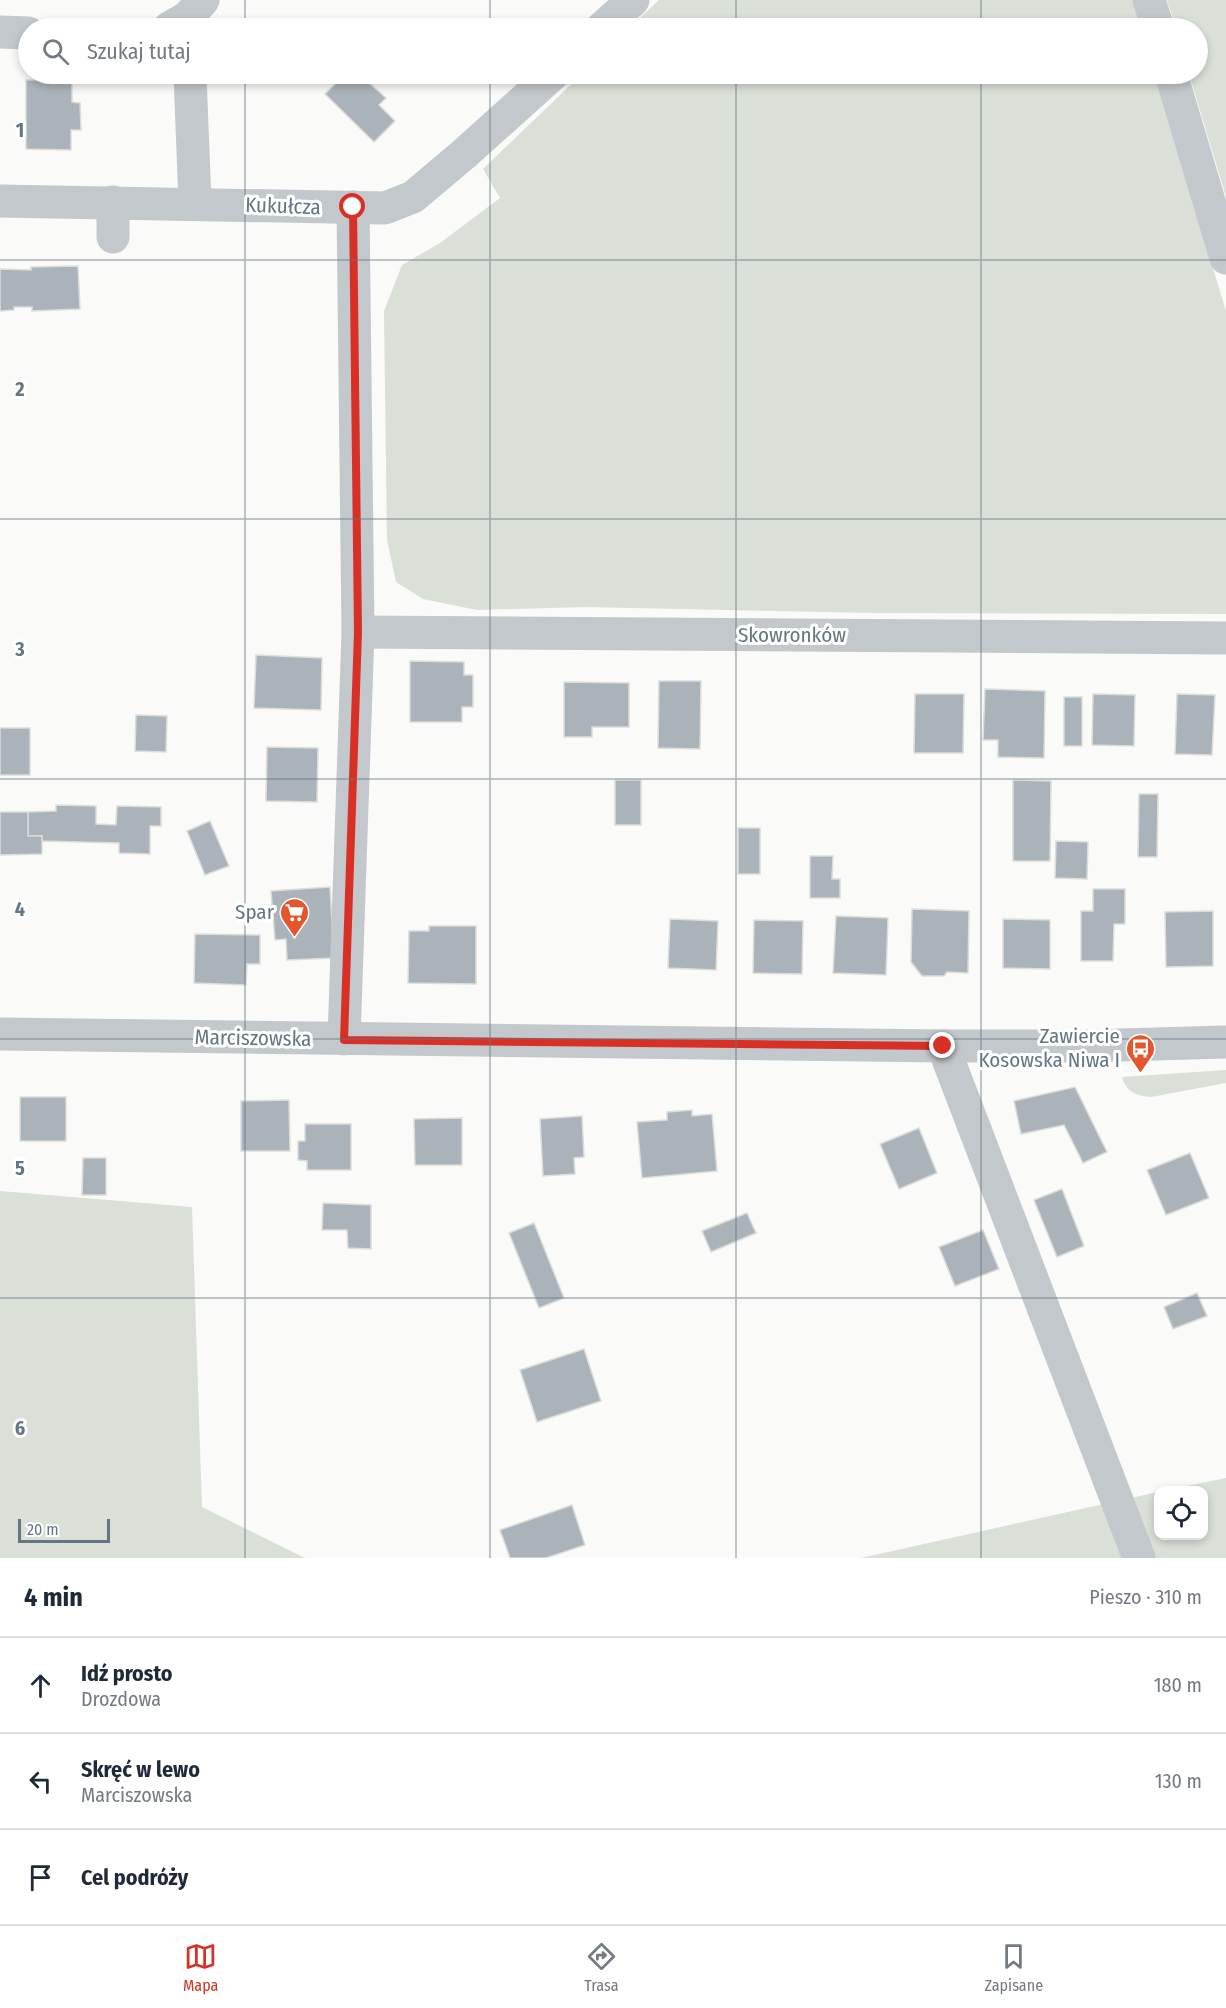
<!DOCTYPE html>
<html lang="pl">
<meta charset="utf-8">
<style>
body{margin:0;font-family:"Fira Sans Condensed",sans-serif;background:#f6f6f7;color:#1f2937}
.controls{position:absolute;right:18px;bottom:18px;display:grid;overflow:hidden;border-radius:12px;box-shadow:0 3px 9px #0003}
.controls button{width:54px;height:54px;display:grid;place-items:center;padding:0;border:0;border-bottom:2px solid #e0e1e3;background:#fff;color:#1f2937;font:30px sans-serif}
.scale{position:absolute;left:18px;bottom:15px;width:92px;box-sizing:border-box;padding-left:6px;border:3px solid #657683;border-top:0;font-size:16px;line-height:21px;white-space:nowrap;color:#657683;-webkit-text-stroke:4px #fff;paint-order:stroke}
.stop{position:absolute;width:18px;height:18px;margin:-14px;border:4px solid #d93025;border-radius:50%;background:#fff}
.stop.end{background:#d93025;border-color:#fff;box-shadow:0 2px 6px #0008}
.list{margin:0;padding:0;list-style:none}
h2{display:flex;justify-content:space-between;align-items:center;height:78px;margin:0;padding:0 24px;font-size:26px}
h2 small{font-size:20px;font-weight:400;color:#747a83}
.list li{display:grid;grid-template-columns:39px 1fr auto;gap:18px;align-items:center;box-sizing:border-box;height:96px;padding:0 24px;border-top:2px solid #e0e1e3}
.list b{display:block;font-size:22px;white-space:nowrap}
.list p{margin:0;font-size:20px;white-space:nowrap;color:#747a83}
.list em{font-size:20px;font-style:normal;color:#747a83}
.icon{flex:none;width:33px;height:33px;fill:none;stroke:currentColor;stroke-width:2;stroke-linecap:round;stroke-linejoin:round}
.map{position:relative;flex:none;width:1226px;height:1558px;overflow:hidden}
.search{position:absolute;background:#fff;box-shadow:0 3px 9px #0003;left:18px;right:18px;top:18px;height:66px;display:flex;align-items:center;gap:15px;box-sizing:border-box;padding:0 21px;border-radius:33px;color:#747a83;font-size:22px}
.sheet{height:366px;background:#fff}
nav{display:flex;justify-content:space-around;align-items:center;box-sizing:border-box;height:84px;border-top:2px solid #e0e1e3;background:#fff;font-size:16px;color:#747a83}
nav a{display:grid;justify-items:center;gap:3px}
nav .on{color:#d93025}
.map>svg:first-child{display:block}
.green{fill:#dadfd7}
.building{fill:#aab3b9;stroke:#dcdcda;stroke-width:1.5}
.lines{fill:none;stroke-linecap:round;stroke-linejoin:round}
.minor{stroke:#c3c8cc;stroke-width:33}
.route{stroke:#d93025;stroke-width:8}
.grid{fill:none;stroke:#657683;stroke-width:1.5;stroke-opacity:0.55}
.labels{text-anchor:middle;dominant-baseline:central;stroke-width:6;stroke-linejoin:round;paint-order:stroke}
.street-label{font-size:21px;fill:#657683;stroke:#fff}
.poi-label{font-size:21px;fill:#657683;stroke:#fff;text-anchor:end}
.grid-label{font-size:20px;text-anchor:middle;font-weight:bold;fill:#657683;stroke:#fff;stroke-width:6;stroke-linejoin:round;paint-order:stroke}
</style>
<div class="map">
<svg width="1226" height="1558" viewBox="0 0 1226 1558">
<rect width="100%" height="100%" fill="#fafaf8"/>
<g class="green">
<path d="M659,0H1132L1141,28H629Z"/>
<path d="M1167,0H1226V197L1189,74H1198V28H1176Z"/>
<path d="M582,74H1154L1226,311V614L875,613L584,607L477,610L423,599L396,582L387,540L384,311L402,265L440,243L500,198L483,169Z"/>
<path d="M1226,1070V1083L1151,1097C1137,1096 1126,1092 1122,1077Z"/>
<path d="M0,1191L192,1207L202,1507L305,1558H0Z"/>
<path d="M1226,1478V1558H861L1158,1492V1536H1204V1490H1167Z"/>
</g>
<g class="building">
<path d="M345,74H359L386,98L379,105L395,121L374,142L325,94Z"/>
<path d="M26,80H72V102L80,103L81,130H71V150L26,149Z"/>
<path d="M78,266L80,309L32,311V307H14V310L0,311V269L31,270V267Z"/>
<path d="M256,655L322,658L321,710L254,708Z"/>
<path d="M410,661L464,662V675H473V707H462V722H410Z"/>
<path d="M659,681H701L700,749L658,748Z"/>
<path d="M564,682L629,683V727H592V737H564Z"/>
<path d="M985,689L1045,691L1044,758L998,757V740H983Z"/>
<path d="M915,694H964L963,753H914Z"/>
<path d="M1093,694L1135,695L1134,746L1092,745Z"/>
<path d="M1177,694L1215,695L1212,755L1175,754Z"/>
<rect x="1064" y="697" width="18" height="49"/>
<path d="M136,715L167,716L166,752L135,751Z"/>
<rect x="0" y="728" width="30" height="47"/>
<path d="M267,747L318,748L317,802L266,801Z"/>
<rect x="615" y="780" width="26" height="45"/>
<path d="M1013,780L1051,781L1050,861H1013Z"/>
<path d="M1139,794H1158L1157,857H1138Z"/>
<path d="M56,805L96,806V824L116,825L117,806L161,807V826H150V854L119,853V843L42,841V836H28V812L56,811Z"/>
<path d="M0,812H28V836H42V854L0,855Z"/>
<path d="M210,821L229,866L205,875L187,831Z"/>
<rect x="738" y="828" width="22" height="46"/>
<path d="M1056,841L1088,842L1087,879L1055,878Z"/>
<path d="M810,856H833L832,879H840V898H810Z"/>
<path d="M330,887L334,958L287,960L286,939L275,940L271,891Z"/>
<path d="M1093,889H1125V924H1114L1113,961H1081V911H1093Z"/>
<path d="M912,909L969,911L968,973L947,972L944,976H922L911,962Z"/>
<path d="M1213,911V966L1166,967L1165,912Z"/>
<path d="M836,916L888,918L886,975L833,973Z"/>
<path d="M670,919L718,921L716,970L668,968Z"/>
<path d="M1003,919L1050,920V969L1003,968Z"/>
<path d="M754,920L803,921L802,974L753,973Z"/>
<path d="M429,926H476V984L408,983L409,931H429Z"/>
<path d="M195,934L260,935V964H247L246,985L194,983Z"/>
<path d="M1075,1087L1107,1152L1083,1163L1064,1125L1021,1134L1014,1101Z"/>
<rect x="20" y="1097" width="46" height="44"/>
<path d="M289,1100L290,1151H241V1101Z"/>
<path d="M692,1110V1116L712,1114L717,1171L642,1178L637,1122L667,1120V1112Z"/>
<path d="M582,1116L584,1157L574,1158L575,1174L543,1176L540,1119Z"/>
<path d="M462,1118V1165H415L414,1119Z"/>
<path d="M305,1124H351V1170H307V1161L298,1160V1141H305Z"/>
<path d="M919,1128L937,1173L899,1189L880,1144Z"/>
<path d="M1190,1153L1209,1198L1166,1215L1147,1170Z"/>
<path d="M83,1158H106V1195H82Z"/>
<path d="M1062,1189L1084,1246L1057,1257L1034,1200Z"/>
<path d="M323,1203L371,1205V1249L348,1248L347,1230H322Z"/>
<path d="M747,1213L756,1233L711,1252L702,1231Z"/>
<path d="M534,1223L564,1298L539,1308L509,1233Z"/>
<path d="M983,1230L999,1269L955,1286L939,1247Z"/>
<path d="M1197,1293L1207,1316L1173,1329L1164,1307Z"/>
<path d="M584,1349L601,1401L537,1422L520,1370Z"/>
<path d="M572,1505L585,1545L546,1558H510L500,1530Z"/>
</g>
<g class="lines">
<g class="minor">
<path d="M1149,0L1158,28"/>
<path d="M169,28L188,17L203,0"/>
<path d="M602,28L633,0"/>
<path d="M0,32L28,33"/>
<path d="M190,74L195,203"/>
<path d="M1171,74L1226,258"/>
<path d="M0,201L385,208L413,197L464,154L553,74"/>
<path d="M113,202V237"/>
<path d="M358,632L1226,638"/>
<path d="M0,1034L943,1046H1085L1226,1042"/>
<path d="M344,1039L358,632L353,207"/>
<path d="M943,1046L1139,1558"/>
</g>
</g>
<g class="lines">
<path class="route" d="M353,207L358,632L344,1040L943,1046"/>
</g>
<path class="grid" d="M245,0V28M490,0V28M736,0V28M981,0V28M245,74V1558M490,74V1558M736,74V1558M981,74V1558M0,260H1226M0,519H1226M0,779H1226M0,1039H1226M0,1298H1226"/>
<defs>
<symbol id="supermarket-pin" viewBox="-11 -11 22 30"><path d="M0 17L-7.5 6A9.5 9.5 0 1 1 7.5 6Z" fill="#e4572e" stroke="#fff"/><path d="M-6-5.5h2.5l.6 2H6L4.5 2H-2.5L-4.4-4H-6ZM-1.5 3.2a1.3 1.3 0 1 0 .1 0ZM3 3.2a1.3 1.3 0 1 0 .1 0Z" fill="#fff"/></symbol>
<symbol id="bus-pin" viewBox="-11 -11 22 30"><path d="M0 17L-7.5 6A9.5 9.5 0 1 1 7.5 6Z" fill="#e4572e" stroke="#fff"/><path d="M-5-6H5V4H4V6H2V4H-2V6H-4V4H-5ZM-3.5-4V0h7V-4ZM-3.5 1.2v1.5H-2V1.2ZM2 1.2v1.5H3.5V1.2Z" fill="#fff"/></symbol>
</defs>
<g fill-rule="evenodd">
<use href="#supermarket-pin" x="278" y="896" width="33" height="45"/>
<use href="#bus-pin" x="1124" y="1032" width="33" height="45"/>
</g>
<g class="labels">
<g class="street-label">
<text transform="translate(283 206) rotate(2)">Kukułcza</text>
<text x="792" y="635">Skowronków</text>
<text transform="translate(253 1038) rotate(1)">Marciszowska</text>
</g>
<g class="poi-label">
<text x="274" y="912">Spar</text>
<text x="1120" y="1036">Zawiercie<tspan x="1120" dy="24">Kosowska Niwa I</tspan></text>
</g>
</g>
<g class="grid-label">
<text x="20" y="137">1</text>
<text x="20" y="396">2</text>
<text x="20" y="656">3</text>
<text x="20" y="916">4</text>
<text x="20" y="1175">5</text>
<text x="20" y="1435">6</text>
</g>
</svg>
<div class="controls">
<button><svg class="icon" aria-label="locate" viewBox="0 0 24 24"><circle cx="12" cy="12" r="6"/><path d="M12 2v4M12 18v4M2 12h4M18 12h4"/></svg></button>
</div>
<div class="scale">20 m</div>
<div class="stop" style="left:353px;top:207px"></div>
<div class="stop end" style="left:943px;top:1046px"></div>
<div class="search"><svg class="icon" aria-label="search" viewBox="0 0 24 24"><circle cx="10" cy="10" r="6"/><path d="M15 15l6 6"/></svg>Szukaj tutaj</div>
</div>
<section class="sheet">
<h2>4 min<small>Pieszo · 310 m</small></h2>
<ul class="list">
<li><svg class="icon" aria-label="ahead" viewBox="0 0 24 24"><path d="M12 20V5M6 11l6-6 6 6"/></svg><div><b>Idź prosto</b><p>Drozdowa</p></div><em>180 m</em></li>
<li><svg class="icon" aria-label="left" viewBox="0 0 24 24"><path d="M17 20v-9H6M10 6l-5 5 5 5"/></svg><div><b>Skręć w lewo</b><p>Marciszowska</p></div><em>130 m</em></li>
<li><svg class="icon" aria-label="arrive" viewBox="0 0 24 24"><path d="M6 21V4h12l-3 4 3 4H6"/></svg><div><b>Cel podróży</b></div></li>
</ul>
</section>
<nav>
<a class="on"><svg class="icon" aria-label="map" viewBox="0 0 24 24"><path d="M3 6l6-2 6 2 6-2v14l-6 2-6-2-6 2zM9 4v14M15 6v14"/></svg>Mapa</a>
<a><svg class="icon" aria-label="directions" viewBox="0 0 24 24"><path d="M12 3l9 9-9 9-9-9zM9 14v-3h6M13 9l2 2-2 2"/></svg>Trasa</a>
<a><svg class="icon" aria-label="saved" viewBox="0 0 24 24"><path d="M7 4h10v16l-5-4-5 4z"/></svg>Zapisane</a>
</nav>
